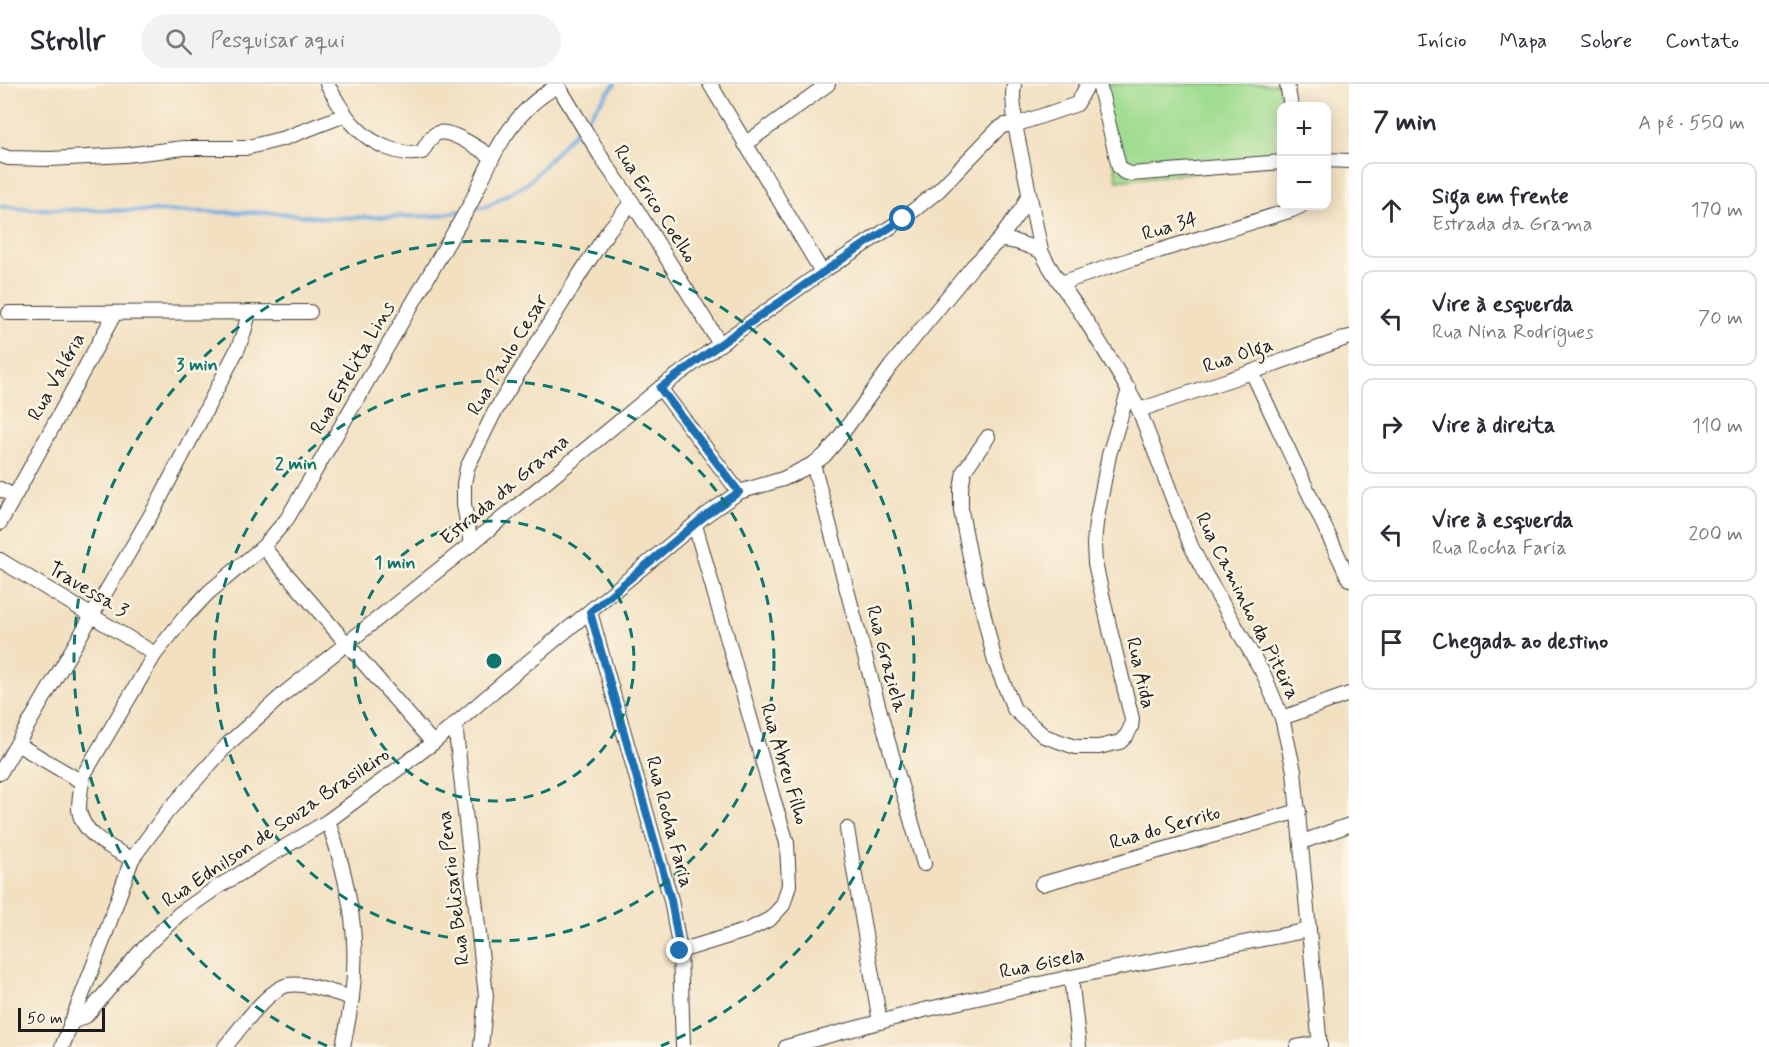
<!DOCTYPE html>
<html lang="pt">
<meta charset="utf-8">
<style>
body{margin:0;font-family:Mynerve,sans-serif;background:#f2f2f3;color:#2b2b33}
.controls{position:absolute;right:18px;top:18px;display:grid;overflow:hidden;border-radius:12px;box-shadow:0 3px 15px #0003}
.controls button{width:54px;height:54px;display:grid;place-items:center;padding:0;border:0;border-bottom:2px solid #e1e1e2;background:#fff;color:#2b2b33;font:30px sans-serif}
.scale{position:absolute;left:18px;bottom:15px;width:87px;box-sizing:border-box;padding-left:6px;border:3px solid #1c1c1c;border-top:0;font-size:16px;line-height:21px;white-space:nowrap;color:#1c1c1c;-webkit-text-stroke:4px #fcf5e5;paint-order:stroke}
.stop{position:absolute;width:18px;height:18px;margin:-14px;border:4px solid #1f6fb2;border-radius:50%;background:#fff}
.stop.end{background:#1f6fb2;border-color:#fff;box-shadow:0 2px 6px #0008}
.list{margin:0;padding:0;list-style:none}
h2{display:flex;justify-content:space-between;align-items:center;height:78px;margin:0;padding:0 24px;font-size:26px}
h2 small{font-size:20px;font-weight:400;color:#7c7c81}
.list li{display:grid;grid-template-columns:39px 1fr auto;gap:18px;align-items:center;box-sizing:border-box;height:96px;margin:0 12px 12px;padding:0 12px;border:2px solid #e1e1e2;border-radius:12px}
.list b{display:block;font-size:22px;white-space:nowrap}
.list p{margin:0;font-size:20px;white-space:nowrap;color:#7c7c81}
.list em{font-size:20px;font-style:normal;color:#7c7c81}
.icon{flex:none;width:33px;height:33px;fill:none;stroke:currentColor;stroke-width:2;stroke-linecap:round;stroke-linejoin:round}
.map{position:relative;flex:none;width:1349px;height:963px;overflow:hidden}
header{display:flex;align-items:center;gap:36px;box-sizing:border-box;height:84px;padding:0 30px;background:#fff;border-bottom:2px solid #e1e1e2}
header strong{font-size:28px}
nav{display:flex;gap:33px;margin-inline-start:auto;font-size:21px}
.search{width:420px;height:54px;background:#f2f2f3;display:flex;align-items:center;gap:15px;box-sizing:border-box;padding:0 21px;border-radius:33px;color:#7c7c81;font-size:22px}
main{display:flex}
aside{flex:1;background:#fff}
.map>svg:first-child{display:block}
.pitch{fill:#a0dd91;stroke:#5e7c56;stroke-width:1.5}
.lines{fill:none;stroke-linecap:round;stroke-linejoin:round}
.stream{stroke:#73aae1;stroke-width:4}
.minor-casing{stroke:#3c3935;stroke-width:16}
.minor{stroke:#fff;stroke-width:14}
.route{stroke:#1f6fb2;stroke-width:8}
.ring{fill:none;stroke:#0f766e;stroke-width:3;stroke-dasharray:10 8}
.labels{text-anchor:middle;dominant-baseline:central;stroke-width:5;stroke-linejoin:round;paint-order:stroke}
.street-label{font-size:20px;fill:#1c1c1c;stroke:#fcf5e5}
.centre{fill:#0f766e;stroke:#fcf5e5;stroke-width:3}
.ring-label{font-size:18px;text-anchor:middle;font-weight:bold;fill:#0f766e;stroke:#fcf5e5;stroke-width:5;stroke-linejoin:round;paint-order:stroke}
</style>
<header>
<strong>Strollr</strong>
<div class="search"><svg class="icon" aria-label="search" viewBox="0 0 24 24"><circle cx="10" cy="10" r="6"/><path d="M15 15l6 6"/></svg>Pesquisar aqui</div>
<nav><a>Início</a><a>Mapa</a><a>Sobre</a><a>Contato</a></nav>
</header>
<main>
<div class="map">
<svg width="1349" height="963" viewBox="0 0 1349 963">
<rect width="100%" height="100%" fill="#fcf5e5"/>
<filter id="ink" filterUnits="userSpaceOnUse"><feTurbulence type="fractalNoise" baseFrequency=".0167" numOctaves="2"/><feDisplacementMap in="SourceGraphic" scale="12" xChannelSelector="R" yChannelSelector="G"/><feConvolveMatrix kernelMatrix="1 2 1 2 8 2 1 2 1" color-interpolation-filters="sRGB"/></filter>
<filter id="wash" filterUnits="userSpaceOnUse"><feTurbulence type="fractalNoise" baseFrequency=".008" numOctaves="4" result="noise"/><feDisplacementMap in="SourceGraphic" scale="24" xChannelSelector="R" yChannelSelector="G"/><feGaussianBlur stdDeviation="1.35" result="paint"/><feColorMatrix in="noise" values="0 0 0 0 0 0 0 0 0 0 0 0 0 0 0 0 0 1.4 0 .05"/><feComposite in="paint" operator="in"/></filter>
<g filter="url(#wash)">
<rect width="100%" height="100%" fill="#f2e0c1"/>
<path class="pitch" d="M1102,0H1278L1282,22L1281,80L1117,97Z"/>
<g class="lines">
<g class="stream">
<path d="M584,38L615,0"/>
<path d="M0,122L33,125L275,129L328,134L435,132L460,127"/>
<path d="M471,125L487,122L528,99L579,43"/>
</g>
</g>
</g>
<g filter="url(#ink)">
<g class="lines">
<defs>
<g id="minor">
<path d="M327,0C336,15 344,32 357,44C372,60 401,73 422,68C426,62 431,51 438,49C451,45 481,66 492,73"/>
<path d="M557,0L603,76L632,118L720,260"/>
<path d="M710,0L822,188"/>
<path d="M1014,0L1013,10L1015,41L1041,167"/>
<path d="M1099,0L1119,83L1124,88L1131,90L1282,78"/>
<path d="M1287,0L1291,22"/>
<path d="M745,60L828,0"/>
<path d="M0,71L8,74L50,75L125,71L184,64H245L285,54L345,31"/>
<path d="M1326,76L1349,77"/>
<path d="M999,156L1023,123L1029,110"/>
<path d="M1061,199L1132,175L1292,126L1301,122"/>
<path d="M9,229L310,228"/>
<path d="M1252,288L1349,495"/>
<path d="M660,304L739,408"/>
<path d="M1139,326L1252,288L1349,253"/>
<path d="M988,353L964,387L961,405V427L970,473L995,578L1014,625L1044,652L1075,663H1099L1120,658L1127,651L1131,643L1132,635L1110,546L1095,479L1094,460L1096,439L1109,371L1129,305"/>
<path d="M813,380L887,654L924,780"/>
<path d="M0,405L14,412"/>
<path d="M0,439L115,229"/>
<path d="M471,460L464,421V400L467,384L494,329L580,190L609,146L632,118"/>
<path d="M263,463L433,659"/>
<path d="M0,476L155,570"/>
<path d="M590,528L671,816L680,867L683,963"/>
<path d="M1282,634L1349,610"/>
<path d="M455,640L486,912L481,963"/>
<path d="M17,660L82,698"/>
<path d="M0,689L156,422L238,264L244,248L249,228"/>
<path d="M328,737C348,794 360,852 352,913C350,930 346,946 343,963"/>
<path d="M847,745L880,938"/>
<path d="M1302,758L1349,741"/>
<path d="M132,775C113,765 81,750 79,725C79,714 81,703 83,692L155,570L184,534L209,508L263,463L287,435L471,119C486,86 501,50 528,24C536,15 548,8 558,1"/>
<path d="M1042,800L1299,727"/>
<path d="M680,867L748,846L770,835L783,821L789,801L787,759L773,714L695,441"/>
<path d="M1071,893L1079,963"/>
<path d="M70,939L86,932L139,869L179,830L216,804L328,737L433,659L510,593L706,431L739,408L783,395L813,380L824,372L836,358L891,282L973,182L999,156C1014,155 1027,162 1041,167C1051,188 1066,207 1079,226C1100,259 1121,291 1139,326L1191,462L1204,488L1264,591L1282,634L1294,687L1320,963"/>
<path d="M62,963L104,854L132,775L167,728L229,659L286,608L471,460L660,304L720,260L822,188L903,135L939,106L998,45L1005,41H1015L1077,20L1088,0"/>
<path d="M225,963C238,947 268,905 288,901C307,898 334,909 352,914"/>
<path d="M786,963L924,926L1071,893L1309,846"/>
<path d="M1297,963L1320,959"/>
</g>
</defs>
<use href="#minor" class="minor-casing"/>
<use href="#minor" class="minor"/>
</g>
</g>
<g class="lines" filter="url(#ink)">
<path class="route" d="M680,867L671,816L590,528L706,431L739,408L660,304C740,245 820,189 903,135"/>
</g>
<g class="ring">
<circle cx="494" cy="577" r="140"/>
<circle cx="494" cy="577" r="280"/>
<path d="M327 962A420 420 0 1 1 661 962"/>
</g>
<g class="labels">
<g class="street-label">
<text transform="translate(655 120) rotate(57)">Rua Erico Coelho</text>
<text transform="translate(1170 143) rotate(-17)">Rua 34</text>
<text transform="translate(508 271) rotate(-59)">Rua Paulo Cesar</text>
<text transform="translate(1238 272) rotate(-19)">Rua Olga</text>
<text transform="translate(353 284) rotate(-60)">Rua Estelita Lins</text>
<text transform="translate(57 293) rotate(-61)">Rua Valéria</text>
<text transform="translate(505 406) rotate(-40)">Estrada da Grama</text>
<text transform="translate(88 506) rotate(31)">Travessa 3</text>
<text transform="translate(1247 522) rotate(63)">Rua Caminho da Piteira</text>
<text transform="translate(886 575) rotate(75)">Rua Graziela</text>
<text transform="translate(1140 589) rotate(77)">Rua Aida</text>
<text transform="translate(784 680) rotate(73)">Rua Abreu Filho</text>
<text transform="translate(669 738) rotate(75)">Rua Rocha Faria</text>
<text transform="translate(276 744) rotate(-34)">Rua Ednilson de Souza Brasileiro</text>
<text transform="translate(1165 744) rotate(-16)">Rua do Serrito</text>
<text transform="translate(454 804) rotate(-97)">Rua Belisario Pena</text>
<text transform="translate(1042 880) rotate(-12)">Rua Gisela</text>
</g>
</g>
<circle cx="494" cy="577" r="9" class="centre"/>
<g class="ring-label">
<text x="197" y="286">3 min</text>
<text x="296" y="385">2 min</text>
<text x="395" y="484">1 min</text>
</g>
</svg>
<div class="controls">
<button>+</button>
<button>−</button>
</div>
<div class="scale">50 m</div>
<div class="stop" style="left:903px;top:135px"></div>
<div class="stop end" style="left:680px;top:867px"></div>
</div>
<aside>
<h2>7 min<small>A pé · 550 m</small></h2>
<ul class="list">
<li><svg class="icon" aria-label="ahead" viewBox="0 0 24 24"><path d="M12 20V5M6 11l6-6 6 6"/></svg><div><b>Siga em frente</b><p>Estrada da Grama</p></div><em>170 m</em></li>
<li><svg class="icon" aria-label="left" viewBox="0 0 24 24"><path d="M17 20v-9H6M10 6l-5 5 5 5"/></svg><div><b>Vire à esquerda</b><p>Rua Nina Rodrigues</p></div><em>70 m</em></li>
<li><svg class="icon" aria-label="right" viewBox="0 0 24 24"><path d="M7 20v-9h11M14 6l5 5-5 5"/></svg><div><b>Vire à direita</b></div><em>110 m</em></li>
<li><svg class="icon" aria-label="left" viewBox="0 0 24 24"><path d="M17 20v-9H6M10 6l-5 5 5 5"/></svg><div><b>Vire à esquerda</b><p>Rua Rocha Faria</p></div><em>200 m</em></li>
<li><svg class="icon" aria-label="arrive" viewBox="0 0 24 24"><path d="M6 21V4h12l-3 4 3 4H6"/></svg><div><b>Chegada ao destino</b></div></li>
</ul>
</aside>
</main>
